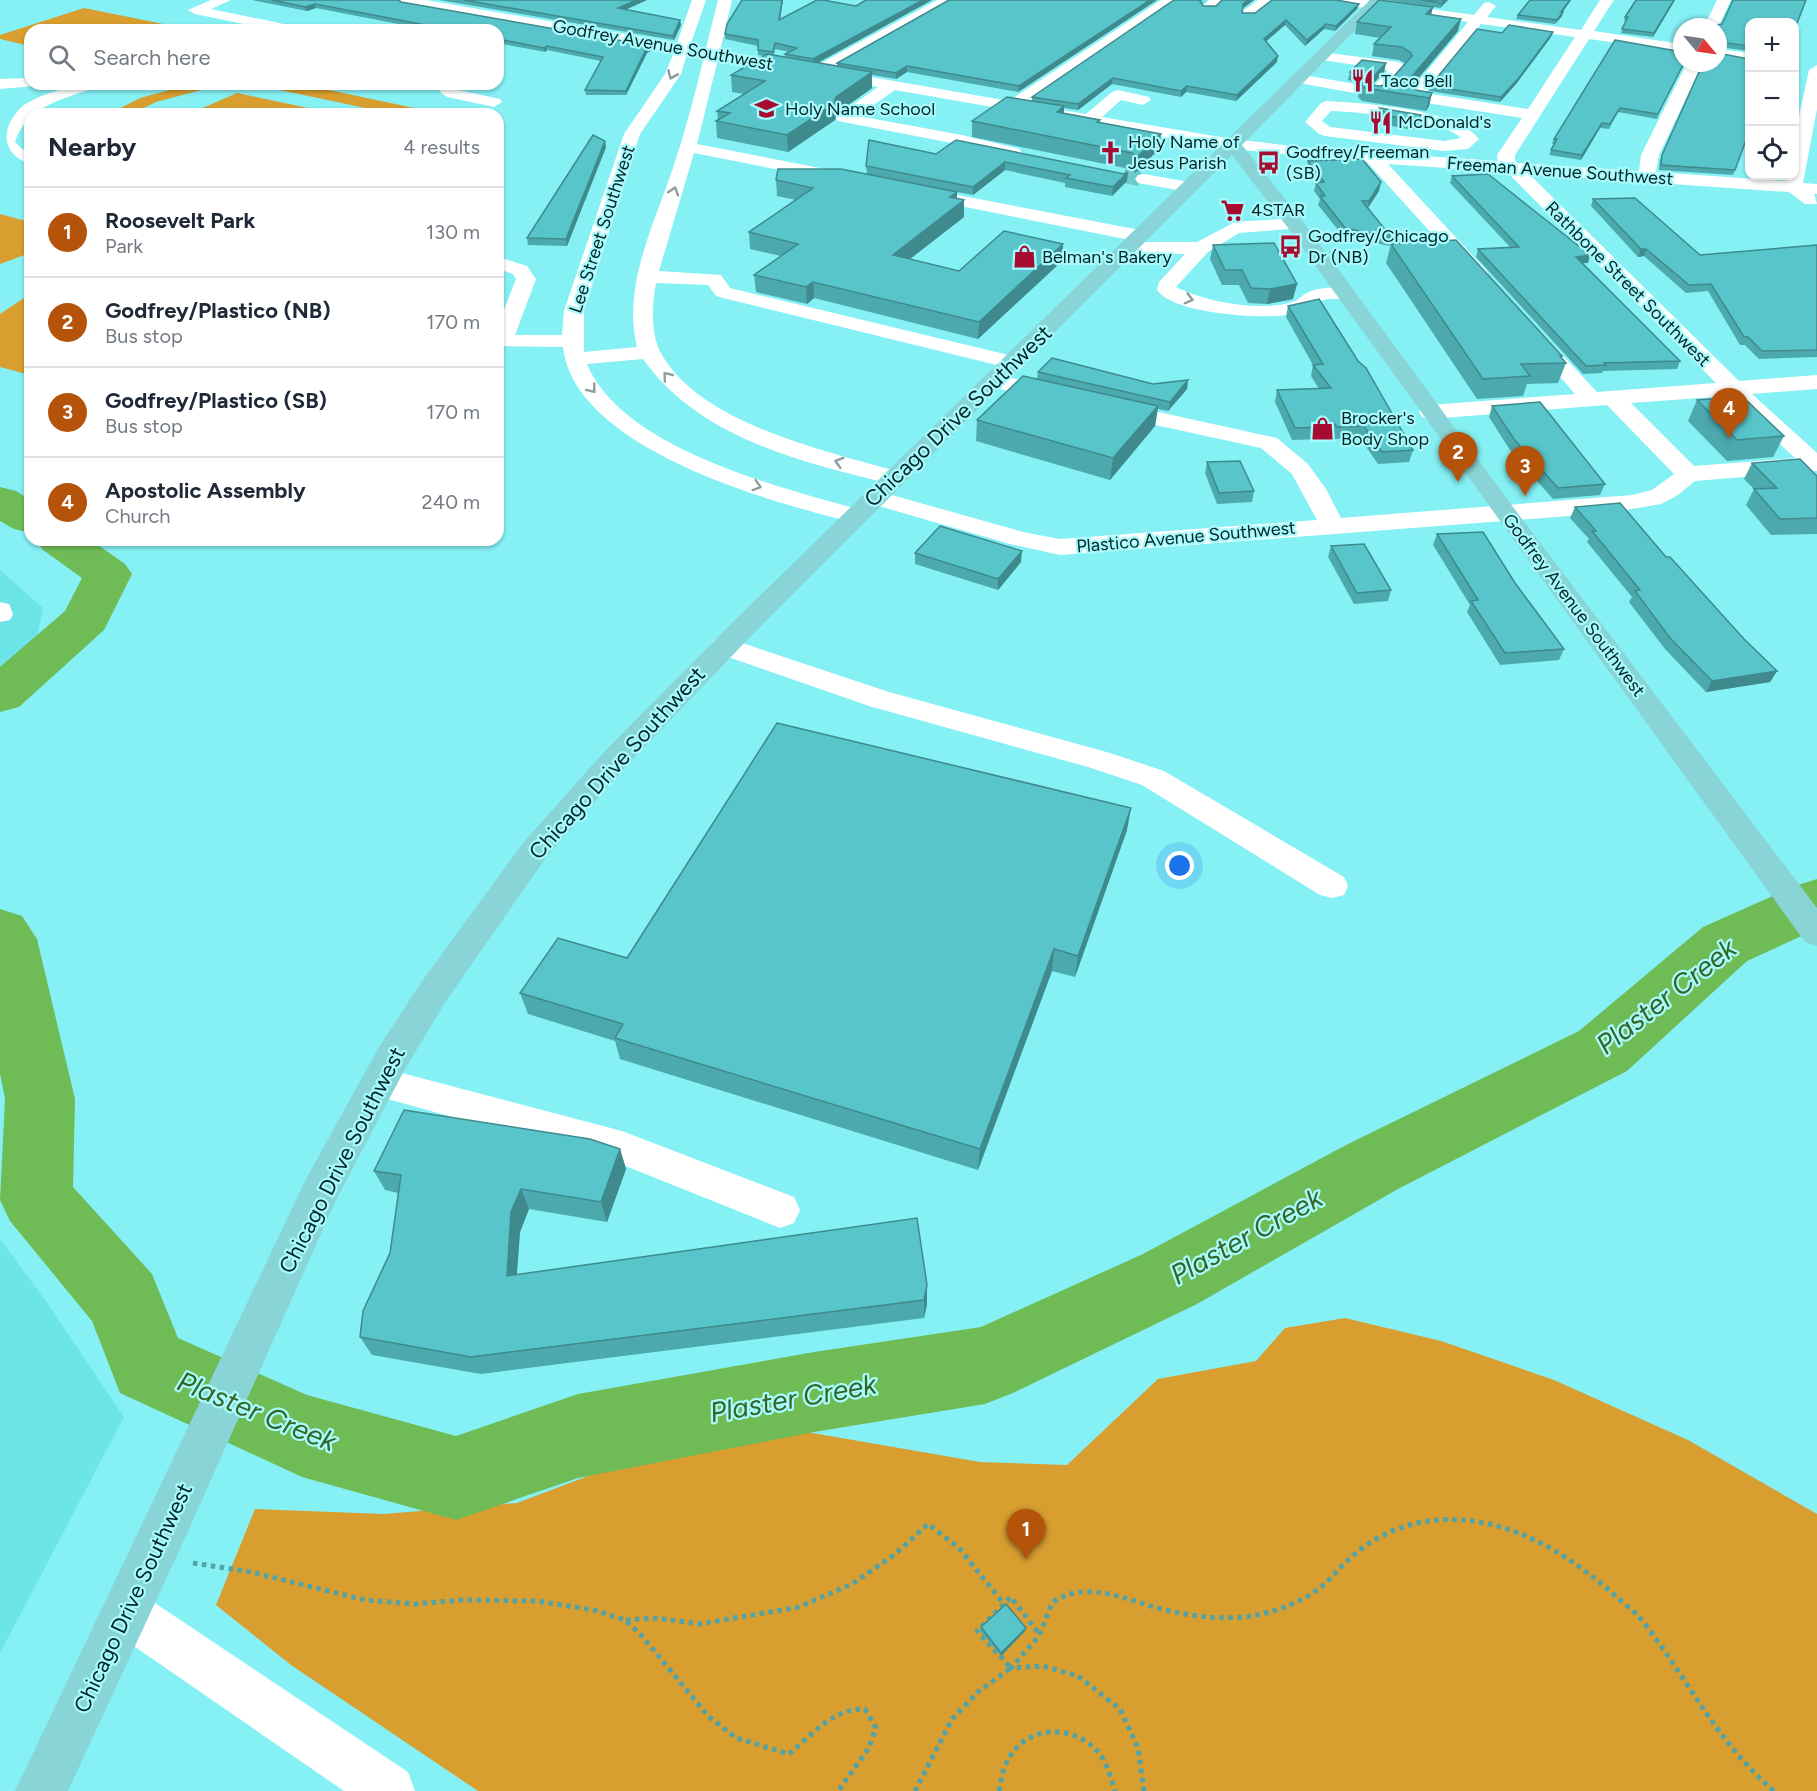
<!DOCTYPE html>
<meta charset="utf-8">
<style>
body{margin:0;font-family:Figtree,sans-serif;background:#f6f6f7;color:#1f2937}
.controls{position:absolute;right:18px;top:18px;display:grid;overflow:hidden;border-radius:12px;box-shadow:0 2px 4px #0004}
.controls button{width:54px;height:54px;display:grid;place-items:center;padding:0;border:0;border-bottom:2px solid #e0e1e3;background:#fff;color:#1f2937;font:30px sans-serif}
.compass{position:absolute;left:1673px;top:18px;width:54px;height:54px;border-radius:50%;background:#fff;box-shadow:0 2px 4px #0004;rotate:119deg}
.you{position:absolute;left:1180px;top:866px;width:21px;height:21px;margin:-15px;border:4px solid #fff;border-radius:50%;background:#1a73e8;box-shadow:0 0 0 9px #1a73e833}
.badge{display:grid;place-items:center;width:39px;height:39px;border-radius:50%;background:#b45309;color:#fff;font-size:20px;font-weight:700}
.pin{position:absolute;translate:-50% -50px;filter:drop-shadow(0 2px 3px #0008)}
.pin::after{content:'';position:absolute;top:32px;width:21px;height:18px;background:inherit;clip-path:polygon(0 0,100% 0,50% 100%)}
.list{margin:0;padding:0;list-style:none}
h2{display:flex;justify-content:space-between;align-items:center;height:78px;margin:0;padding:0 24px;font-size:26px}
h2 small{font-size:20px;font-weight:400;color:#747a83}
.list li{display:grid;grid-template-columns:39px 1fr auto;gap:18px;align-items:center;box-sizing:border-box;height:90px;padding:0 24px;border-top:2px solid #e0e1e3}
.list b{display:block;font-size:22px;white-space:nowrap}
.list p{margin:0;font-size:20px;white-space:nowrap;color:#747a83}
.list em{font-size:20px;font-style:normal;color:#747a83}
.icon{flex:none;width:33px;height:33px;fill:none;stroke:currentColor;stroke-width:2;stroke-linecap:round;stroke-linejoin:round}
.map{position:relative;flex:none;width:1817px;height:1791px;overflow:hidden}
.search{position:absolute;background:#fff;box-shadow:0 2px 4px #0004;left:24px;top:24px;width:480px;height:66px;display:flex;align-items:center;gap:15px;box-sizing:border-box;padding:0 21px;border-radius:18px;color:#747a83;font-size:22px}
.panel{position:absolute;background:#fff;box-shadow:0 2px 4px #0004;left:24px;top:108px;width:480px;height:438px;border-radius:18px}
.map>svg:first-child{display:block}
.built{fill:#6ce5e9}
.green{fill:#d89e30}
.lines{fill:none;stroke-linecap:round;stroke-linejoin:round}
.river{fill:#6fbc57;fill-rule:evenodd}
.minor-tunnel{stroke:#6bc8cc;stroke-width:16;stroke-dasharray:16 8;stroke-linecap:butt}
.path{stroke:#53a3a6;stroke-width:5;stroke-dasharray:4.5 4.5;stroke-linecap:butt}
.minor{fill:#fff;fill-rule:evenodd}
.major{fill:#89d4d6;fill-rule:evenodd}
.wall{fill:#4ca9ae;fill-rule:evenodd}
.shaded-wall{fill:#3e8a8d}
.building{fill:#58c5ca;stroke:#3e8a8d;stroke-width:1.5}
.oneway{stroke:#8d9d9e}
.labels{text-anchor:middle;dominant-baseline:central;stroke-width:4.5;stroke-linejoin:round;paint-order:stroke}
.far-street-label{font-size:18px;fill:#022627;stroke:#a8fafd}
.far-poi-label{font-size:18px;fill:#022627;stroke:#a8fafd;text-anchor:start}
.street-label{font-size:22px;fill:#022627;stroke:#a8fafd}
.near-water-label{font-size:28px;font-style:italic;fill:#336523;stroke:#a8fafd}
</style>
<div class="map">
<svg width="1817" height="1791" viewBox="0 0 1817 1791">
<rect width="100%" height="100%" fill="#85f1f5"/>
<g class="built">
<path d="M0,570L43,608L37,638L0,671Z"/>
<path d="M0,1239L48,1304L124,1417L0,1653Z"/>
</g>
<g class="green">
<path d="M84,8L193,30H30V46L0,39V35Z"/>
<path d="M192,84H300L443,114H394L275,89L240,86L205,89L156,102L131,114H109L140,98Z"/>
<path d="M237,93L336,114H189Z"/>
<path d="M0,214L30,222V253L0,264Z"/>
<path d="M30,294V375L0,367V314Z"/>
<path d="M1345,1318L1441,1341L1554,1380L1688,1440L1817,1514V1791H478L291,1665L216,1605L255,1509L384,1514L517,1503L675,1443L744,1421L980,1462L1067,1465L1158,1379L1256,1361L1285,1328Z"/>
</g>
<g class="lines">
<g class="river">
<path d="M0,487L16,491L30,500V533L14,529L0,521Z"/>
<path d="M36,540H91L125,564L132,574L104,630L19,707L0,712V667L65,611L82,578L43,550Z"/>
<path d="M1817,879V929L1747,961L1627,1071L1398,1189L1197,1304L1013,1393L985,1404L814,1432L578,1478L456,1520L302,1477L120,1393L92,1321L10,1221L0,1200L5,1099L0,1073V909L22,916L37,939L75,1099L73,1187L152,1274L178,1338L307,1395L456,1436L578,1394L814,1352L981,1327L1143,1254L1346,1145L1579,1031L1703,927L1795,886Z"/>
</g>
<path class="minor-tunnel" d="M1124,175L1144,179"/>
<g class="path">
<path d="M193,1563L251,1572L365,1600L414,1604L462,1600L536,1601L594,1610L625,1620L642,1636L708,1716L736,1738L789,1754C812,1735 833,1708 865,1709L876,1728L869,1748L838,1791"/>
<path d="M626,1620L656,1618L700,1624L799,1607L852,1584L894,1555L928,1524L959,1548L1004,1604"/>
<path d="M915,1791L952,1719L979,1691L1011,1668L977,1631L1011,1597L1040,1635"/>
<path d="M999,1791C1001,1782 1002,1772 1006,1764C1021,1729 1064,1722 1092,1746C1106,1757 1110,1775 1115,1791"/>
<path d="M1144,1791L1138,1748L1120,1709L1078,1676L1043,1666L1011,1668L1039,1636L1052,1603C1088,1576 1136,1605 1174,1612C1199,1617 1226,1620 1251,1616C1276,1612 1302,1602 1321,1587C1331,1579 1338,1569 1347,1561C1365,1543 1389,1530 1413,1524C1487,1506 1558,1545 1611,1592C1622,1602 1635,1611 1644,1623C1690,1682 1715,1740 1774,1791"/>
</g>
<g class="minor">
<path d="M211,0H231L211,9L294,26L301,30H273L195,14L188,10Z"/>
<path d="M395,0H426L677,43L692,0H706L690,46L706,48L718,0H732L720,51L814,67L937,0H954L831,70L1009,101L1161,0H1177L1026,104L1086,114L1112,92L1118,90L1149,97L1151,100L1143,105L1121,100L1102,117L1232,139L1310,148L1498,161L1497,155L1522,118L1414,101L1406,96L1468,22L1337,4L1330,0H1367L1474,15L1484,3L1489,2L1496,6L1487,17L1581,30L1600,0H1614L1594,31L1682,44V52L1589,39L1515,155V160L1517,163L1639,171L1641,155L1687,63H1703L1659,155L1656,172L1785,181L1787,176H1794V139L1809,70L1817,65V109L1803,183L1817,184V194H1814L1817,204H1805L1789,192L1529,174L1739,381L1817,375V389L1752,394L1817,453V471L1695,481L1678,495L1661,504L1608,513L1060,555L1010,544L865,502L862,497L865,492L874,490L1023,532L1060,539L1317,520L1292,474L1261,448L1105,414L1102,409L1105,404L1113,402L1277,438L1308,464L1326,489L1341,518L1632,495L1652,490L1674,474L1607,405L1430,419L1422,417L1419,412L1422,407L1430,405L1575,394L1524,336L1527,332H1541L1597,392L1716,383L1507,172L1388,164L1485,269L1488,273L1485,277H1471L1367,162L1232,149L895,90L858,116L962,135L1020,149L1022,153L1014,158L962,145L838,121L836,118L838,115L878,87L718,59L697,144L841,172L850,177L841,182L694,153L659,271L721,275L730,288L1021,358L1024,363L1021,368L1013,369L723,298L716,296L708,285L656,283C652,305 650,335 662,355C702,425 830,452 903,473L907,478L903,483L895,485C804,463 700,439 643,359L587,364C623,450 783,488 865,511L868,516L865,521L856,523C773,503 574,449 563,347L498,346V325L516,279L513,274L498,269V257L527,266L536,279L515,335H562L564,311L624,134L665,74L674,52L402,4ZM1481,24L1575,37L1528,109L1425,93ZM687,54L704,57C695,94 685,132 673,168C654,224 622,287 637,347L584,352V311L640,134L681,74ZM1728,396L1795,458L1694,466L1631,403Z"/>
<path d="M1209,0H1225L1214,10H1204L1202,7Z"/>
<path d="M1258,0H1274L1253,17H1243V11Z"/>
<path d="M1717,0H1731L1718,27H1704Z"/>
<path d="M1718,49L1750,53V62L1718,57Z"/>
<path d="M1321,52L1399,62L1407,67L1383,95L1377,97L1293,82L1290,79L1293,76L1298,74L1373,87L1388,70L1316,59L1314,56Z"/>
<path d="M30,78V84H37L35,86L0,89V79Z"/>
<path d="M77,84H101L98,87C65,98 26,106 15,142L22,149L30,153V164C0,154 0,125 24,105C40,95 59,90 77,84Z"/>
<path d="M437,84H453L458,90L500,99L502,102L494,107L447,97L441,93Z"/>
<path d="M1327,101C1363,103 1458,109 1479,139L1468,149L1444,151L1325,136L1319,134L1305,122L1321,103ZM1331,111C1360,112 1442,119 1461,138L1444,141L1330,127L1322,121Z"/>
<path d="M1144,174L1189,182L1198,187L1189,192L1138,183L1135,179L1138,175Z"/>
<path d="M921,188L1140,230L1149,236L1140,242L915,197L912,193L915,189Z"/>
<path d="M1295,218L1304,224L1302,228L1239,233L1208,252L1176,287C1206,302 1263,313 1295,301C1300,299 1302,295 1307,293C1319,286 1340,287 1353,290L1356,294L1353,298C1343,301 1330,297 1321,301C1307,308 1304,312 1287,315C1259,319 1174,314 1157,290L1159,282L1185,254H1128L1118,248L1128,242H1197L1235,222Z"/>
<path d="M995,374L1065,391L1068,396L1065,401L1057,403L987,386L984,381L987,376Z"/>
<path d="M0,602L9,604L13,614L10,620L0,622Z"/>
<path d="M724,637L889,692L1110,753L1164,771L1344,877L1348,886L1344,895L1332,898L1320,895L1142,785L1088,767L869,706L714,652L710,646L714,640Z"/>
<path d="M379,1067L622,1131L794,1197L800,1210L794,1223L780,1228L618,1163L366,1093L360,1082L366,1071Z"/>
<path d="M126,1588L143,1595L408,1772L415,1791H344L109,1629L102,1612L109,1595Z"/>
</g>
<path class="major" d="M1370,0H1385L1242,145L1302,220L1513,507L1817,908V946L1805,942L1288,228L1232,155L753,634L626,766L545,859L446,1001L405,1069L336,1200L185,1538L68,1791H15L306,1179L379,1047L422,981L523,843L604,752L733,622Z"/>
</g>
<g class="wall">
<path d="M252,0H399L401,2L652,50L647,53L626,95H586L585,90L601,61L547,50L545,52L498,43V30H429L316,8L307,11Z"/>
<path d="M439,0H647L625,10L681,25L674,40Z"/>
<path d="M742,0H783L780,19L856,6L866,0H932L817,63L837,66V63L949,0H1157L1018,92L907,72L896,79L872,75V88L837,113L835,120L788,152L717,138L716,121L718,120L717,111L744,94L732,92L731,75L764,56L758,55V46L725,39V34ZM775,49L790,52L785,54V57L774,55Z"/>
<path d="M1206,0L1202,4L1203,6H1216L1222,0H1254L1242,9V13H1255L1337,1L1359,4L1357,9L1335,31L1324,29L1305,46L1285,25L1266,41L1277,62L1236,101L1186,92L1181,97L1112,84L1078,110L1064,108V113L1100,120V123L1159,149L1135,173L1130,169L972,137V121L1032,101V97Z"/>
<path d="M1387,0H1448L1440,8Z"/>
<path d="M1636,0H1675L1653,37L1621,33L1626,21H1624L1625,17Z"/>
<path d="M1732,0H1806L1749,22V51L1719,47L1722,24L1733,1Z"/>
<path d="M1433,7L1431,14L1458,31L1412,86L1416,90L1432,93L1429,106L1426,111L1362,101L1358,97L1361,84L1380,86L1387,84L1405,63L1399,60L1372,56L1374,44L1380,38L1355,34L1357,22Z"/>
<path d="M1563,12L1562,16L1555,24L1516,19L1518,15Z"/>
<path d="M1502,33L1551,37L1516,84L1500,102L1429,91L1430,86Z"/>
<path d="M1682,52L1657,119L1618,112L1609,129L1600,128L1581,160L1549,155L1554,144H1552L1554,139Z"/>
<path d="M1386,63L1384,72L1372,85L1348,80L1350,72Z"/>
<path d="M1703,63L1749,132L1733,175L1659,170L1660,160Z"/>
<path d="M1380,108L1421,115L1418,124L1414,130L1386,125L1378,117Z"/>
<path d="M956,140L1127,181L1112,196L1065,187V183L1005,170L973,195L957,192V199L964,217L910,259L959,271L1063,244L1062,261L978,339L814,298L807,304L756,292L754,275L781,256L750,249L749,232L796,200L777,196L776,180L867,174L866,166L936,154Z"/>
<path d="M606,147L567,246L528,245L527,238Z"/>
<path d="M1308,161L1379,191L1368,208L1392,238L1390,246L1343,236L1318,205L1320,199L1314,191L1316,183H1317L1307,169Z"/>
<path d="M1452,176L1588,263H1583L1680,361L1677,369L1603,371L1602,373L1583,374L1476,257L1478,249L1510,247L1450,183Z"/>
<path d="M1593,199L1700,255L1817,245V357L1759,359L1745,345H1740L1708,291L1686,293L1644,256L1638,257L1591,206Z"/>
<path d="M1391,244L1562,356V358L1566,363L1558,383L1527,384L1523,396L1477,399L1386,263Z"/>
<path d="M1213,245L1293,299L1267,304L1248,303L1239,285H1222L1210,259Z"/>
<path d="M1288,306L1413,450L1409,462L1378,464L1360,438L1334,439L1330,434L1322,439L1292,440L1275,402L1277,390L1319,389L1311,376L1313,365L1286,317Z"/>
<path d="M1038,372L1153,384L1188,380L1187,389L1168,411L1158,409L1155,426L1110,480L976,441L977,420L1037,379Z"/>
<path d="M1697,400L1784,436L1773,457L1727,461L1688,421Z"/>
<path d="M1492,406L1605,484L1600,495L1553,499L1510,450L1489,417Z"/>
<path d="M1207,462L1254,491L1252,502L1217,504L1205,473Z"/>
<path d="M1752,463L1817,476V534L1771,535L1746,505L1754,489L1744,479Z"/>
<path d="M1575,507L1666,557L1744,639L1777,671L1770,682L1706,692L1665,649L1629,602L1632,597L1587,542L1589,539L1570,518Z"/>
<path d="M1437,534L1515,583L1564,649L1559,660L1500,665L1467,612L1470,605L1433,545Z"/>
<path d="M1331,546L1391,590L1388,601L1354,604L1328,557Z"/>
<path d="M915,553L1021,562L998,590L915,564Z"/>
<path d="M1127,830L1075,977L1052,971L978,1170L620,1059L615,1041L528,1014L520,993L627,958Z"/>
<path d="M620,1149L626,1169L607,1222L529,1209L520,1232L517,1274L927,1285V1304L924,1318L481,1374L372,1355L360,1337L390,1253L398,1193L385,1190L374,1171Z"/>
<path d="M981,1627L1025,1631L1001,1656L980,1631Z"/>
</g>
<g class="shaded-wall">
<path d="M637,0H647L618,13V8Z"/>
<path d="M782,0H783L779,25V20Z"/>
<path d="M923,0H932L814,65L813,59Z"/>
<path d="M1150,0H1157L1018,92L1019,86Z"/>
<path d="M1248,0H1254L1242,9L1243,4Z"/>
<path d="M1444,0H1448L1440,8L1442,3Z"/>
<path d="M1570,0H1571L1560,16L1561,12Z"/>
<path d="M1674,0H1675L1653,37L1654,33Z"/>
<path d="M315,4L316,8L307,11L305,7Z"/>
<path d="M1359,4L1357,9L1335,31L1336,26Z"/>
<path d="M1433,7L1430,19L1426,14Z"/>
<path d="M1563,12L1562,16L1555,24L1557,20Z"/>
<path d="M1461,19L1458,31L1404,95L1407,82Z"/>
<path d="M680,20L681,25L674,40L673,36Z"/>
<path d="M1286,20L1285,25L1263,44L1264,39Z"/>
<path d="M1326,24L1324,29L1305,46L1307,40Z"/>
<path d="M1553,32L1551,37L1516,84L1500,102L1501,97Z"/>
<path d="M547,46V50L545,52L544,48Z"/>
<path d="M652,46V50L647,53L626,95V91L646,49Z"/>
<path d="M1278,56L1277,62L1236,101L1237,95Z"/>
<path d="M1386,63L1384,72L1372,85L1374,76Z"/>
<path d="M907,66V72L896,79V73Z"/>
<path d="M872,72V88L837,113L835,120L788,152L787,135L836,97Z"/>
<path d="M1113,78L1112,84L1078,110V104Z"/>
<path d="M1187,86L1186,92L1181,97V91Z"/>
<path d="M1432,93L1429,106L1426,111L1429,98Z"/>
<path d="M1064,106L1063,122L1057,112Z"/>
<path d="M1421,115L1418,124L1414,130L1417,121Z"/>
<path d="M1602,123L1600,128L1581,160L1582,155Z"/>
<path d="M1161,134L1159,149L1135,173L1137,157Z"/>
<path d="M605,141L606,147L567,246L566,239Z"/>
<path d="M1005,162V170L973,195V187Z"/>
<path d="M1128,172L1127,181L1112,196L1113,187Z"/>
<path d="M1381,182L1379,191L1367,209L1369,201Z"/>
<path d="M957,192L956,207L964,200V217L893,272V255L950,197Z"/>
<path d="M1063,244L1062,261L978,339L979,322Z"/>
<path d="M1641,249H1646L1644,256L1638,257Z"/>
<path d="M1590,255L1588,263L1573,264L1576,257Z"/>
<path d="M813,282L814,298L807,304L806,287Z"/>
<path d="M1297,284L1293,299L1267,304L1270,289Z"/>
<path d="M1188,380L1187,389L1168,411L1170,402Z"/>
<path d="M1158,406L1155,426L1110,480L1113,458Z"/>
<path d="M1333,422L1330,434L1322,439L1325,427Z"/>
<path d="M1022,551L1021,562L998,590V579Z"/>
<path d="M1777,671L1770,682L1706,692L1712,681Z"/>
<path d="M1131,808L1127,830L1075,977L1078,956Z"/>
<path d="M1054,949L1052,971L978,1170L980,1149Z"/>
<path d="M620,1149L626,1169L607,1222L601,1202Z"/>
<path d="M521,1189L529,1209L520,1232L515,1294L507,1276L511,1212Z"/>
<path d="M927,1285V1304L924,1318V1300Z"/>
<path d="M1026,1628L1025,1631L1001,1656V1653Z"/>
</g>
<g class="building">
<path d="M272,0H399L401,2L652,46L646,49L626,91L585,90L603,57L547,46L544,48L498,39V30H452L315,4L305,7Z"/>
<path d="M464,0H637L618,8L680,20L673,36Z"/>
<path d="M742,0H782L779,20L817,0H823L856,6L866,0H923L813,59L785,54L797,48L775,43L773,52L758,50V40L725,34L727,24Z"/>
<path d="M949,0H1150L1019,86L907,66L896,73L837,63Z"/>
<path d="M1174,0H1202L1200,1L1203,6H1216L1222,0H1248L1243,4L1242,13H1255L1272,0H1336L1359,4L1336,26L1326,24L1307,40L1286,20L1264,39L1278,56L1237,95L1187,86L1181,91L1113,78L1078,104L1032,97Z"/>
<path d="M1379,0L1433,7L1426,14L1461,19L1407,82L1416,90L1432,93L1429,98L1365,88L1361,84L1380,86L1387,84L1412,56L1411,53L1402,47L1374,44L1391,27L1357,22Z"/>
<path d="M1422,0H1444L1442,3Z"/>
<path d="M1530,0H1570L1561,12H1563L1557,20L1518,15Z"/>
<path d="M1636,0H1674L1654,33L1622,29L1628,17H1625Z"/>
<path d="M1733,0H1806L1794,31V22H1749V46L1720,42L1718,50V27H1716L1717,25L1722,24Z"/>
<path d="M1509,25L1553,32L1518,79L1501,97L1430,86L1477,29L1502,33Z"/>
<path d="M1615,40L1682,52V63H1684L1658,114L1620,108L1610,124L1602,123L1582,155L1551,150L1557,139H1554Z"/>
<path d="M1718,53L1749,59V132L1735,170L1661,165L1662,155L1703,63H1718Z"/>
<path d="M767,54L872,72L836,97L834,104L787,135L716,121L730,113L717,111L765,81L731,75Z"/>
<path d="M1362,60L1386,63L1374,76L1350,72Z"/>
<path d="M1007,97L1064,106L1057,112L1100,120L1097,122L1161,134L1137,157L1132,153L972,121Z"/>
<path d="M1380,108L1421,115L1417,121L1389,116Z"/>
<path d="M593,135L605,141L566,239L527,238Z"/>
<path d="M869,140L936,154L956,140L1124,174L1128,172L1113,187L1066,178L1070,175L1005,162L973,187L866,166Z"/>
<path d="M1362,159L1381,182L1369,201H1362L1392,238L1345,228L1320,196H1325L1316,183L1324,182L1308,161Z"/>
<path d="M778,169H841L957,192L950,197L964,200L893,255L959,271L1004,231L1063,244L979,322L813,282L806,287L754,275L798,244L749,232L813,188L776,180Z"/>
<path d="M1488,174L1590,255L1576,257L1680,361L1604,363L1606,365L1586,366L1478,249L1519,247L1452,176Z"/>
<path d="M1635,198L1700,255L1817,245V350L1762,351L1748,337H1744L1711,284L1689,285L1646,249H1641L1593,199Z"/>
<path d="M1456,240L1562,356H1560L1566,363L1521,364L1530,376L1483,379L1391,244Z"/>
<path d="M1274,243L1297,284L1270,289L1251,288L1242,270H1225L1213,245Z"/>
<path d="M1319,299L1358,361L1366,368L1413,450L1382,452L1364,426L1337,427L1333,422L1325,427L1295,428L1277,390L1331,388L1313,365L1323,364L1288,306Z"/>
<path d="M1052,358L1153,384L1188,380L1170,402L1038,372Z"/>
<path d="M1023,376L1158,406L1113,458L977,420Z"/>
<path d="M1743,397L1784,436L1737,440L1697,400Z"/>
<path d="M1540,402L1605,484L1558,488L1514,439L1492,406Z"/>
<path d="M1800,459L1817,476V518L1780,519L1754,489L1777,488L1752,463Z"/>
<path d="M1240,461L1254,491L1219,493L1207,462Z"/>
<path d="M1620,503L1666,557H1670L1744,639L1777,671L1712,681L1670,638L1635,591L1640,590L1592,531H1596L1575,507Z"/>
<path d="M940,526L1022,551L998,579L915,553Z"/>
<path d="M1483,532L1515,583L1564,649L1505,653L1471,601L1478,600L1437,534Z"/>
<path d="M1364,544L1391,590L1357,593L1331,546Z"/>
<path d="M777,723L1131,808L1078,956L1054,949L980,1149L615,1038L623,1024L520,993L558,938L627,958Z"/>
<path d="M404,1110L590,1139L620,1149L601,1202L521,1189L511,1212L507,1276L917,1218L927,1285L924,1300L471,1357L360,1337L363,1311L390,1253L401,1175L374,1171Z"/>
<path d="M1006,1604L1026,1628L1001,1653L981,1627Z"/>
</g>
<defs><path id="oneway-chevron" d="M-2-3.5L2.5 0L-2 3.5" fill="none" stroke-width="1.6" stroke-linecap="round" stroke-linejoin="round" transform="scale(1.5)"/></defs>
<g class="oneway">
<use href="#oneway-chevron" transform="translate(672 75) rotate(114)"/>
<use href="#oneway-chevron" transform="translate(674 191) rotate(-72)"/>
<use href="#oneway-chevron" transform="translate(1189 299) rotate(15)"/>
<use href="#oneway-chevron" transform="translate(667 376) rotate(-129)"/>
<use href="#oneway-chevron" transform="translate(592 389) rotate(52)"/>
<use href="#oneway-chevron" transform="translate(839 462) rotate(-164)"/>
<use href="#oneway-chevron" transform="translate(757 486) rotate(17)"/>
</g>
<defs>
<symbol id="restaurant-bare" viewBox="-9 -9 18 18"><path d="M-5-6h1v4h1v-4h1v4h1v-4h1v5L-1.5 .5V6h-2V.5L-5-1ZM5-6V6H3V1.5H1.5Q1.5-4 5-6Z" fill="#a60c2f" stroke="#a8fafd" stroke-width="2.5" paint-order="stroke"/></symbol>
<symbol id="school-bare" viewBox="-9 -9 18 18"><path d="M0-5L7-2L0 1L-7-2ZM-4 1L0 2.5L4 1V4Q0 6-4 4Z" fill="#a60c2f" stroke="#a8fafd" stroke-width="2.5" paint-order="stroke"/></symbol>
<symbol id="church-bare" viewBox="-9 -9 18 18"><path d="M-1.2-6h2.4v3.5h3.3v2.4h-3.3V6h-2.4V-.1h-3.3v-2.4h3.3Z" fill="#a60c2f" stroke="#a8fafd" stroke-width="2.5" paint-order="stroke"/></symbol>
<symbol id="bus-bare" viewBox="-9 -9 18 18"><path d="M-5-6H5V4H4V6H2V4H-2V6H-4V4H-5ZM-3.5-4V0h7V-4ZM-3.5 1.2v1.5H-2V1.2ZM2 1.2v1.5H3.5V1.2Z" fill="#a60c2f" stroke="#a8fafd" stroke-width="2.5" paint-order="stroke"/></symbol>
<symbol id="supermarket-bare" viewBox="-9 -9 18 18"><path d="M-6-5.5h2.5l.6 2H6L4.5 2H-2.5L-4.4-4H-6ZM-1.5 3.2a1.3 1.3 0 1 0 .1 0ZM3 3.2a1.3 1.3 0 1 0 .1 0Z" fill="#a60c2f" stroke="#a8fafd" stroke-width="2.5" paint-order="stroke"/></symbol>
<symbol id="shop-bare" viewBox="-9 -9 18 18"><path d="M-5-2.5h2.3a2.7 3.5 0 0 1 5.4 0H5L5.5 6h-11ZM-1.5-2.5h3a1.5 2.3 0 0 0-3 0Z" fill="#a60c2f" stroke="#a8fafd" stroke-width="2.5" paint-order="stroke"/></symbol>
</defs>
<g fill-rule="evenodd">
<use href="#restaurant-bare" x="1346" y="64" width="33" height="33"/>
<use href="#school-bare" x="750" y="92" width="33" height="33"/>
<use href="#restaurant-bare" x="1364" y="106" width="33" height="33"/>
<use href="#church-bare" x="1094" y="136" width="33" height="33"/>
<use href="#bus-bare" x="1252" y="146" width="33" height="33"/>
<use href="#supermarket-bare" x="1216" y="194" width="33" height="33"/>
<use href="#bus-bare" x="1274" y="230" width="33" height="33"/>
<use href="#shop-bare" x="1008" y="240" width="33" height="33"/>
<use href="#shop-bare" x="1306" y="412" width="33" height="33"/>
</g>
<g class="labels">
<g class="far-street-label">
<text transform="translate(663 45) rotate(10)">Godfrey Avenue Southwest</text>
<text transform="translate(1560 171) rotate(4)">Freeman Avenue Southwest</text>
<text transform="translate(602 229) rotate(-72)">Lee Street Southwest</text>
<text transform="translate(1628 284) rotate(45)">Rathbone Street Southwest</text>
<text transform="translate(1186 537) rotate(-5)">Plastico Avenue Southwest</text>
<text transform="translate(1574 605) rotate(53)">Godfrey Avenue Southwest</text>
</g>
<g class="far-poi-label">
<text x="1381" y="81">Taco Bell</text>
<text x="785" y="109">Holy Name School</text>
<text x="1398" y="122">McDonald's</text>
<text x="1128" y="142">Holy Name of<tspan x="1128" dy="21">Jesus Parish</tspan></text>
<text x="1286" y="152">Godfrey/Freeman<tspan x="1286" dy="21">(SB)</tspan></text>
<text x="1251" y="210">4STAR</text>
<text x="1308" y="236">Godfrey/Chicago<tspan x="1308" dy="21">Dr (NB)</tspan></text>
<text x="1042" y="257">Belman's Bakery</text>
<text x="1341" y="418">Brocker's<tspan x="1341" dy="21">Body Shop</tspan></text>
</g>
<g class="street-label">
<text transform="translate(958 416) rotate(-44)">Chicago Drive Southwest</text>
<text transform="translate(617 763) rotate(-48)">Chicago Drive Southwest</text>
<text transform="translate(342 1160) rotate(-63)">Chicago Drive Southwest</text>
<text transform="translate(133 1598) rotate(-65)">Chicago Drive Southwest</text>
</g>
<g class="near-water-label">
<text transform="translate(1666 996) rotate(-38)">Plaster Creek</text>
<text transform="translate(1246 1236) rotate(-29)">Plaster Creek</text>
<text transform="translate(793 1398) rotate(-10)">Plaster Creek</text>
<text transform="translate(257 1411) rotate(22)">Plaster Creek</text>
</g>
</g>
</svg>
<div class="controls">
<button>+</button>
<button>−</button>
<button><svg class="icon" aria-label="locate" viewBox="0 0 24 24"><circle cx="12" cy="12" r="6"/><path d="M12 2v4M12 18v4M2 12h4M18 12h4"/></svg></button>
</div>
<svg class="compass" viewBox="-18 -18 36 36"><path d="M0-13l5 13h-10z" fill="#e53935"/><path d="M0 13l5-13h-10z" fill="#747a83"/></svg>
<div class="you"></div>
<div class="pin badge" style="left:1026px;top:1559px">1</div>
<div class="pin badge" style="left:1458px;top:482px">2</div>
<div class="pin badge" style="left:1525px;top:496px">3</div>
<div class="pin badge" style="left:1729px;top:438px">4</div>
<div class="search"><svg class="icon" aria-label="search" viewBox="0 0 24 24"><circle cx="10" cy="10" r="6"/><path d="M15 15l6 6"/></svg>Search here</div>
<section class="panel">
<h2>Nearby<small>4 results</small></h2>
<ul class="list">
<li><span class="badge">1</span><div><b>Roosevelt Park</b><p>Park</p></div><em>130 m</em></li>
<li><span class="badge">2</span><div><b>Godfrey/Plastico (NB)</b><p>Bus stop</p></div><em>170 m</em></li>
<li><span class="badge">3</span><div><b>Godfrey/Plastico (SB)</b><p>Bus stop</p></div><em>170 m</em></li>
<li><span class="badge">4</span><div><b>Apostolic Assembly</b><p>Church</p></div><em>240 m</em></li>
</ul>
</section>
</div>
